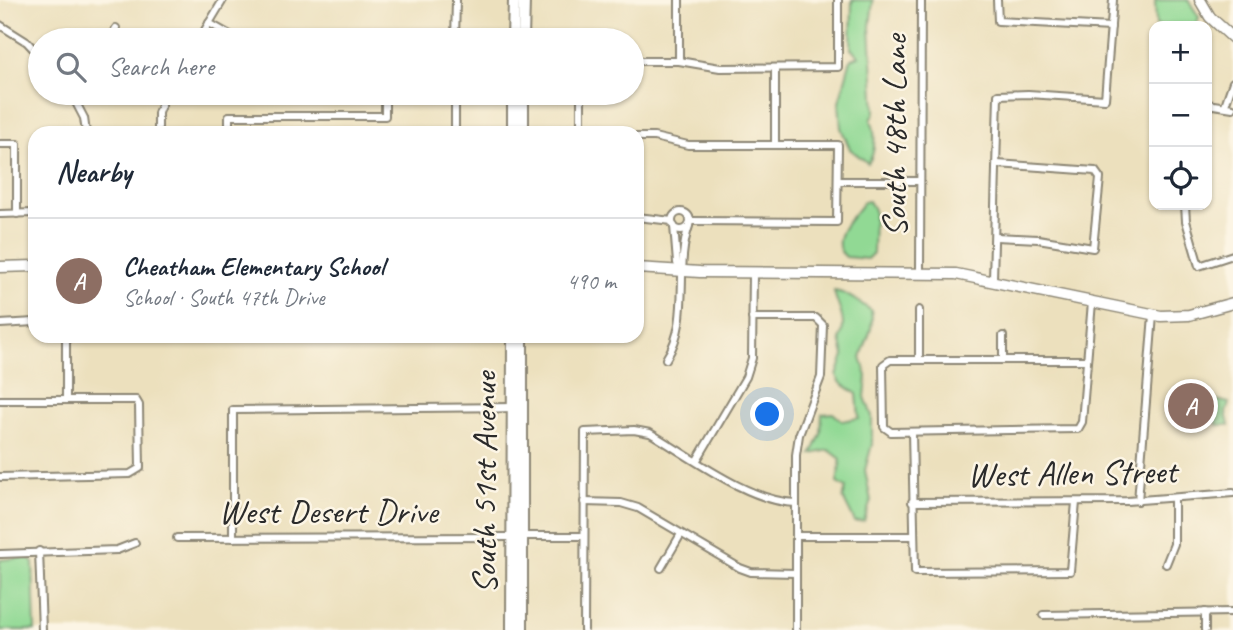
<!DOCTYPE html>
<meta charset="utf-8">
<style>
body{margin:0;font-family:Caveat,sans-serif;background:#f2f2f3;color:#1f2937}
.controls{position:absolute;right:21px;top:21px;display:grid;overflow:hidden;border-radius:14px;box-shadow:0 2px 5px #0004}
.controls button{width:63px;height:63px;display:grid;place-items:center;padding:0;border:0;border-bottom:2px solid #e0e1e3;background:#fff;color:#1f2937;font:35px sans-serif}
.you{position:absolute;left:768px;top:415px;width:24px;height:24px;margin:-18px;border:5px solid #fff;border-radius:50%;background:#1a73e8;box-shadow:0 0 0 10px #1a73e833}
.badge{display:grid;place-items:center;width:46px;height:46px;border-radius:50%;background:#0f766e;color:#fff;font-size:23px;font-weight:700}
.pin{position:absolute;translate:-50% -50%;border:4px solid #fff;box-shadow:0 2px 7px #0006}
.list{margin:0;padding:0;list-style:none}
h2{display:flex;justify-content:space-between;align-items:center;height:91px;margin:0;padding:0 28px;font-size:30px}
h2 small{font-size:23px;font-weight:400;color:#747a83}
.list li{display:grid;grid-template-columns:46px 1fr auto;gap:21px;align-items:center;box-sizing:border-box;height:126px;padding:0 28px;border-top:2px solid #e0e1e3}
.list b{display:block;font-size:26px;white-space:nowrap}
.list p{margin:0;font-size:23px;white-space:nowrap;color:#747a83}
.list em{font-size:23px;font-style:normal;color:#747a83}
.icon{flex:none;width:38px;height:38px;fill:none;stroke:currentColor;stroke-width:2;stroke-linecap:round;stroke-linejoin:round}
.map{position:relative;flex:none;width:1233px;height:630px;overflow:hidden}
.search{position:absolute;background:#fff;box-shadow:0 2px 5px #0004;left:28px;top:28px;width:616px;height:77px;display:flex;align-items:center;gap:18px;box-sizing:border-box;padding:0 24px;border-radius:38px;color:#747a83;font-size:26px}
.panel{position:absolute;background:#fff;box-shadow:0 2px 5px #0004;left:28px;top:126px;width:616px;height:217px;border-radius:21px}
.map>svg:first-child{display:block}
.green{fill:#91d994;stroke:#5e8260;stroke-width:2}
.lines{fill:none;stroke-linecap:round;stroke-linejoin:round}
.street-casing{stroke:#8c8674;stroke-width:10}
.secondary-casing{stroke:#8c8674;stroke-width:13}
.primary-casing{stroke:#8c8674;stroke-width:14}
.street{stroke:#fff;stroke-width:6}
.secondary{stroke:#fff;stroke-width:10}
.primary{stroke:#fff;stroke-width:10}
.labels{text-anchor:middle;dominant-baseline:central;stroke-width:5;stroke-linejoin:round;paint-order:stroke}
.street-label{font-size:35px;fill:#2b2b2b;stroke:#fcf5e5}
</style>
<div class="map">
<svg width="1233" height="630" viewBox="0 0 1233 630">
<rect width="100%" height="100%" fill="#fcf5e5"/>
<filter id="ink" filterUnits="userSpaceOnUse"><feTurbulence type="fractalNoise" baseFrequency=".0143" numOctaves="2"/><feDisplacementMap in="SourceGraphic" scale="14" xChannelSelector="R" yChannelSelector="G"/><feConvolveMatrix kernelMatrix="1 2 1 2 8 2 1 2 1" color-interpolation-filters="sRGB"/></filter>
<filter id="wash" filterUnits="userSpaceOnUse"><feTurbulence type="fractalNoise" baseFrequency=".00686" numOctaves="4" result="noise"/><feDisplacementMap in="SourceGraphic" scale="28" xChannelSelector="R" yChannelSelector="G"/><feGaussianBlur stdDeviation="1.57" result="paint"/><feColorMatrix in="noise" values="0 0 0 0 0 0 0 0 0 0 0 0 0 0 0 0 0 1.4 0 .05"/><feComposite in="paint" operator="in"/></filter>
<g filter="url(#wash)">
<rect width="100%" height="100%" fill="#ece0bd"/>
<g class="green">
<path d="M852,0H873L870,27L875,112L871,120C876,131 876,153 868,163L850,149L841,128L839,102L851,59L859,56L851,49Z"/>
<path d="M1155,0H1188L1199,17L1196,26H1156Z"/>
<path d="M869,201L874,210L873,253L867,259L846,257L840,251C833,231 855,216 863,202Z"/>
<path d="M834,291C846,292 861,304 871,310C875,330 865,341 861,358L867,376L865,397L872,416V444L865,470L871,501L864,521L855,522L843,498L846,488L837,483L841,459L829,450L812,454L821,434L822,414L833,413L842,421L859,418L857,394L841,383L837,376L844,355L840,339C848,320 838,310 834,291Z"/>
<path d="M1212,399L1229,403L1226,413L1229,425H1217L1216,419H1207Z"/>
<path d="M27,557L33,563L35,630H0V560Z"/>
</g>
</g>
<g filter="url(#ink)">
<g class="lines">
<defs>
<g id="street">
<path d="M997,0L998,21L1111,27"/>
<path d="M209,23L239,40"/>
<path d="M0,25L27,42L40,56"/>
<path d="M455,35H513"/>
<path d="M109,40L116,28"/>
<path d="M199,40L223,0"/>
<path d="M455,40L456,0"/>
<path d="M632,61H679L720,68L838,67V0"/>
<path d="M679,61V0"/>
<path d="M775,69V144"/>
<path d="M71,93L84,118L86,133"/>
<path d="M455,93V133"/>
<path d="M1207,104L1233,108"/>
<path d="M1225,105L1233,82"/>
<path d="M158,133V113L166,93"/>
<path d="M229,133V116H385V93"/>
<path d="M581,133V93"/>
<path d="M637,137H654L688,145H838L837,222L690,221"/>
<path d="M0,144H17V214"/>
<path d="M838,181H920"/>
<path d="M1185,205L1186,221L1199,266L1233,255"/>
<circle cx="681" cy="221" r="9"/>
<path d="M0,214L35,213"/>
<path d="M637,217L672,221"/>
<path d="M674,226L677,263L681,272"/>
<path d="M996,237L1038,239L1093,248L1100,178L1095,171L997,164"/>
<path d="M920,273L921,0"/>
<path d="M993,280L998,95L1028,94L1105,99L1113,0"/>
<path d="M919,310V360"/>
<path d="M752,318H816L823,325L821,377L799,435L796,455V630"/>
<path d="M0,324L35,322"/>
<path d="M66,336V398"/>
<path d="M666,359C692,319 674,269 689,226"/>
<path d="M1003,360V336"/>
<path d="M1086,360H890L883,365L884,427L891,432L1078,429L1082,422L1092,302"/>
<path d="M0,400H136L139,405L140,468L130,474L0,477"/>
<path d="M483,409L511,408"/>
<path d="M912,432L915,572L1070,571L1076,502"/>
<path d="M697,460L746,377L752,358L753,273"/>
<path d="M1138,501L1153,315"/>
<path d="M584,502L621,503L638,508L740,568L751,572L796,573"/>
<path d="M912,502L1127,501L1233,493"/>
<path d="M521,536H584"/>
<path d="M796,536H913"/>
<path d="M177,538L512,537"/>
<path d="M233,538V410L515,407"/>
<path d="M39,551L42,630"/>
<path d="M0,554L117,550L135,543"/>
<path d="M1166,564L1174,544V498"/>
<path d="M661,568L681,534"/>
<path d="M1205,612V630"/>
<path d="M1043,615L1233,612"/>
<path d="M584,630L585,432L634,430L650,433C691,457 749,502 796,503"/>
</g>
<g id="secondary">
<path d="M1200,0L1210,17L1233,38"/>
<path d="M0,267L35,266"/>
<path d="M637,268L700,272L956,274L1161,316L1189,315L1233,303"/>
</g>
<g id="primary">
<path d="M513,40L514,0"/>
<path d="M523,40L524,0"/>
<path d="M513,133V93"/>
<path d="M523,133V93"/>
<path d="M512,630L513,336"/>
<path d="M522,630V336"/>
</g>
</defs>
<use href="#street" class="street-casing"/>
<use href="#secondary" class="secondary-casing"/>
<use href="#primary" class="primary-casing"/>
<use href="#street" class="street"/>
<use href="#secondary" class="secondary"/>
<use href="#primary" class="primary"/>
</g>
</g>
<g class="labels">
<g class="street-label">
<text transform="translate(894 136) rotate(-90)">South 48th Lane</text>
<text transform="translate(1072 473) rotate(-1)">West Allen Street</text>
<text transform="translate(484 483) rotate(-90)">South 51st Avenue</text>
<text x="328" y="511">West Desert Drive</text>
</g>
</g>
</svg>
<div class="controls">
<button>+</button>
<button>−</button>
<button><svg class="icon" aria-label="locate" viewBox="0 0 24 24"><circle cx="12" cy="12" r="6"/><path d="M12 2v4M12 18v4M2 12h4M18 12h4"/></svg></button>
</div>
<div class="you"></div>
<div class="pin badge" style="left:1191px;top:406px;background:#8d6e63">A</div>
<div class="search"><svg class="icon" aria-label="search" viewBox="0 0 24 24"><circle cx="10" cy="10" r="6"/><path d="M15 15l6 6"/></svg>Search here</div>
<section class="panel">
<h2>Nearby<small></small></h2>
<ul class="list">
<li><span class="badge" style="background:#8d6e63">A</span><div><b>Cheatham Elementary School</b><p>School · South 47th Drive</p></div><em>490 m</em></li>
</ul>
</section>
</div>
